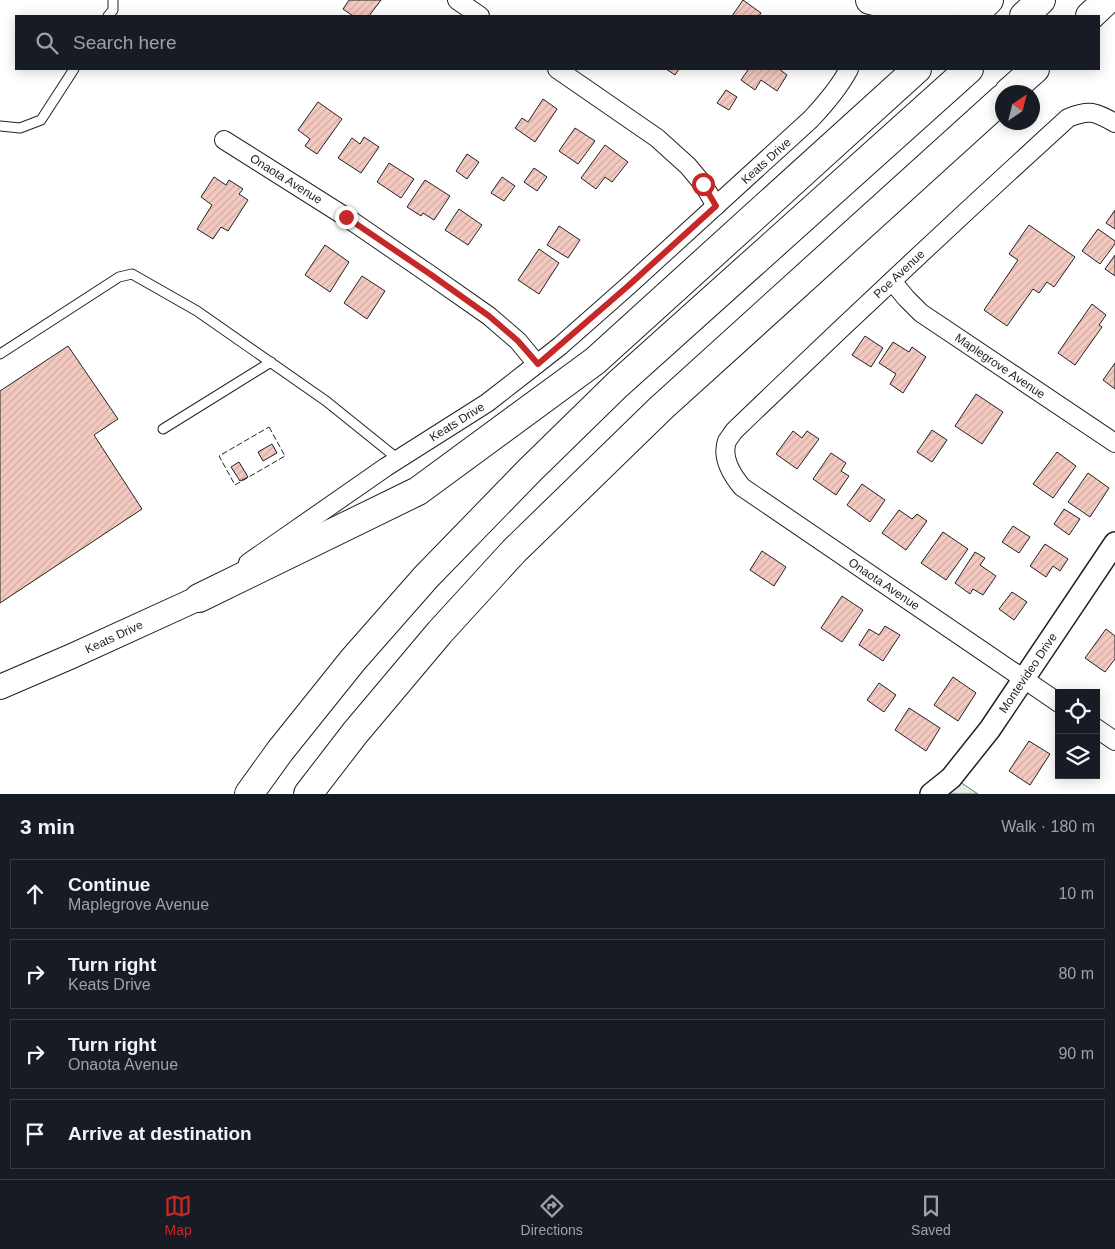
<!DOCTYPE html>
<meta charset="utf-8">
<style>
body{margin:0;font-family:Helvetica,sans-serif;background:#242831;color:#f1f3f6}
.controls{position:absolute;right:15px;bottom:15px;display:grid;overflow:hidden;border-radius:0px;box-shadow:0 2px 12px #0003}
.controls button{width:45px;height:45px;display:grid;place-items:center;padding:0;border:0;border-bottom:1px solid #363941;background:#171b24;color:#f1f3f6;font:25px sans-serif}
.compass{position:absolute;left:995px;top:85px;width:45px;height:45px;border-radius:50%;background:#171b24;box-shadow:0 2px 12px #0003;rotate:35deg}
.stop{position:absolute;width:15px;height:15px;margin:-11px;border:4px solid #c62828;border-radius:50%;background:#fff}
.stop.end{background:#c62828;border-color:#fff;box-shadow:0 1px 5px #0008}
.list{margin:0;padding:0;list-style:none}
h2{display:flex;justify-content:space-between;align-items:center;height:65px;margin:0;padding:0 20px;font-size:21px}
h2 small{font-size:16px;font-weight:400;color:#9ea1a6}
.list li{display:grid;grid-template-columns:32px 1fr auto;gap:15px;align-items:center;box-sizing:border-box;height:70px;margin:0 10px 10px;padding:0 10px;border:1px solid #363941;border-radius:0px}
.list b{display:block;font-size:19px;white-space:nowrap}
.list p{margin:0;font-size:16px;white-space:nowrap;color:#9ea1a6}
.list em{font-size:16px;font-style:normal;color:#9ea1a6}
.icon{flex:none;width:28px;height:28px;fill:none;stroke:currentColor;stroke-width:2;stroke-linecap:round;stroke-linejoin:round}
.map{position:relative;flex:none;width:1115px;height:794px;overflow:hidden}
.search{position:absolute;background:#171b24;box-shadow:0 2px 12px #0003;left:15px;right:15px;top:15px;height:55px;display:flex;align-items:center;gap:12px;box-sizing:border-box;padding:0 18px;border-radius:0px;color:#9ea1a6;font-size:19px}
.sheet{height:385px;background:#171b24}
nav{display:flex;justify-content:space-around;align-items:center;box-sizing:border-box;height:70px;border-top:1px solid #363941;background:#171b24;font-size:14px;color:#9ea1a6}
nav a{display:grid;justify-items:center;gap:2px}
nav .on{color:#c62828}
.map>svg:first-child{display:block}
.park{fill:url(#park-tufts);stroke:#6f6f6f}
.building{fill:url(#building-hatch);stroke:#222}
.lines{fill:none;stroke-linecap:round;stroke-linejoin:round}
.service-casing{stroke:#222;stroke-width:11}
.minor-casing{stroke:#222;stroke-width:20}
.tertiary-casing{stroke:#222;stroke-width:24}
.secondary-casing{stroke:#222;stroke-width:26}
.motorway-casing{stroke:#222;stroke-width:30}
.service{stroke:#fff;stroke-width:9}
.minor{stroke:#fff;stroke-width:18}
.tertiary{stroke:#fff;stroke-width:21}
.secondary{stroke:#fff;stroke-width:24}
.motorway{stroke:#fff;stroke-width:28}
.fence{stroke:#222;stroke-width:1;stroke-dasharray:6 2.5;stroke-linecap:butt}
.route{stroke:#c62828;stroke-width:6}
.labels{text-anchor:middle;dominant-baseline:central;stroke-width:4;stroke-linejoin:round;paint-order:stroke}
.street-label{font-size:12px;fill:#222;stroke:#fff}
</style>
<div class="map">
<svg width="1115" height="794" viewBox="0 0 1115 794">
<defs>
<pattern id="park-tufts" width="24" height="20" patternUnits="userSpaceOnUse" patternTransform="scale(1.25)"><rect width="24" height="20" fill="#e0efe3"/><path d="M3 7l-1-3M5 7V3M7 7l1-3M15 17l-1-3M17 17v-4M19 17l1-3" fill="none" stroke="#c0cdc2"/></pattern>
<pattern id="building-hatch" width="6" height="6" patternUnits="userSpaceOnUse" patternTransform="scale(1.25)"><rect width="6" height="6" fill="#f3c9c0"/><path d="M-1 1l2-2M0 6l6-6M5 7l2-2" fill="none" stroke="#d0aca5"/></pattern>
</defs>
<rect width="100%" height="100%" fill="#fff"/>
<path class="park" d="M960,782L978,794H949Z"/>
<g class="building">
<path d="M349,0H381L369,16H353L343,9Z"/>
<path d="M743,0L761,13L759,16H732Z"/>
<path d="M666,69H679L675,75Z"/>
<path d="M745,69H779L787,75L777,91L761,80L755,90L741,80L748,70Z"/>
<path d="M726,90L737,97L729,110L717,103Z"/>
<path d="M543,99L557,109L535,142L515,128L522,118L528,122Z"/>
<path d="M318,102L342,119L317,154L305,146L310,139L298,130Z"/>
<path d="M575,128L595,141L578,164L559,151Z"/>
<path d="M364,137L379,147L361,173L338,158L352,138L360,144Z"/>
<path d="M605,145L628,162L612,182L605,177L596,189L581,178Z"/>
<path d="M467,154L479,162L467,179L456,171Z"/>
<path d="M389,163L414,179L401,198L377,182Z"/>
<path d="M534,168L547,177L537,191L524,182Z"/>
<path d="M214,177L226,185L229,180L243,189L239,194L248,200L228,231L221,227L213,239L197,229L212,205L201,197Z"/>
<path d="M502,177L515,186L504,201L491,193Z"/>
<path d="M425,180L450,196L434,220L423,213L421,216L407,207Z"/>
<path d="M459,209L482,225L468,245L445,230Z"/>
<path d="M1115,210V229L1106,223Z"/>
<path d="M1029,225L1075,257L1054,287L1047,282L1039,293L1033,289L1007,326L984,310L1018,260L1009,254Z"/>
<path d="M559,226L580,240L568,258L547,245Z"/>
<path d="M1098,229L1115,241V244L1100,264L1082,251Z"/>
<path d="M325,245L349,262L330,292L305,275Z"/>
<path d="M539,249L559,263L539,294L518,280Z"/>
<path d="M1115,255V276L1105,269Z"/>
<path d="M362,276L385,291L367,319L344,303Z"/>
<path d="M1092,304L1106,315L1099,325L1102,327L1075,365L1058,353Z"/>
<path d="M865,336L883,348L871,367L852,355Z"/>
<path d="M893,342L909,352L912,347L926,357L903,393L890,384L896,374L879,363Z"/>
<path d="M68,346L118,419L94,435L142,509L0,603V391Z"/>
<path d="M1115,363V389L1103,380Z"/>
<path d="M976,394L1003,412L982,444L955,426Z"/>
<path d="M932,430L947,440L932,462L917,452Z"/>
<path d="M793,431L802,438L807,431L819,439L797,469L776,454Z"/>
<path d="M272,444L277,453L263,461L258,452Z"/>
<path d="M1057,452L1076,466L1053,498L1033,484Z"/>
<path d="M831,453L846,463L841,471L849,476L836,495L813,479Z"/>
<path d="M239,462L248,477L240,481L231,467Z"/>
<path d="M1088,473L1109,488L1090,517L1068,502Z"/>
<path d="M862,484L885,500L870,522L847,505Z"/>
<path d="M1064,509L1080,519L1069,535L1054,524Z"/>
<path d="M899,510L912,519L917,514L927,521L906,550L882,533Z"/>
<path d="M1013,526L1030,537L1019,553L1002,542Z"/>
<path d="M943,532L968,549L946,580L921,563Z"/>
<path d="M1045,544L1068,559L1060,571L1053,566L1046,577L1030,566Z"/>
<path d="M762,551L786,567L774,586L750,570Z"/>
<path d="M975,552L985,558L980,565L996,576L983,595L973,589L970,594L955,583Z"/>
<path d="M1012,592L1027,602L1014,620L999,609Z"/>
<path d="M842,596L863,610L842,642L821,628Z"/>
<path d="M885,626L900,635L883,661L859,645L869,629L879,635Z"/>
<path d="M1106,629L1115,636V659L1105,672L1085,658Z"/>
<path d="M953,677L976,693L958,721L934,705Z"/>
<path d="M879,683L896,695L884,712L867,700Z"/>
<path d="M909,708L940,728L926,751L895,730Z"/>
<path d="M1029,741L1050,754L1030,785L1009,771Z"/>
</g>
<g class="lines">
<defs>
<g id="service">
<path d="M108,16L113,10V0"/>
<path d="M0,126L20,128L41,120L74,69"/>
<path d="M0,354L119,277L132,274L197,311L326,401L398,459"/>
<path d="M163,429L271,362"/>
</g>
<g id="minor">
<path d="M457,0L480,16"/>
<path d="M557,69L657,138L688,166L703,184L716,206"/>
<path d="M224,140L346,217L429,274L489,316L518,341L537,364"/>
<path d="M892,281L906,298L921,313L1115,443"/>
<path d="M248,563L386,467L487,403L537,364L560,346L628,286L811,119C826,103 839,88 849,69"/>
<path d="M1059,703L742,487C732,475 721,458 727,441C729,438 732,434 734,431C844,325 955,221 1068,118C1090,109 1095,112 1115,123"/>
<path d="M1096,728L1115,741"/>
</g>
<path id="tertiary" d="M931,794L951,778L990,729L1115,543"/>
<path id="secondary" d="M0,687L72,656L199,598"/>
<g id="motorway">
<path d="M870,0L913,11L942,6L959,0"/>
<path d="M973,16L989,0"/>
<path d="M1024,16L1041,0"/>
<path d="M1090,16L1107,0"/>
<path d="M1009,92L1035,69"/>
<path d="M199,598L418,491L595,361L917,69"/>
<path d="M249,794L280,751L353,660L426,577L530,470L617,385L969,69"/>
<path d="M308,794L355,733L440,632L514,551L661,408L1002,99"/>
</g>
</defs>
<use href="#service" class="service-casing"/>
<use href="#minor" class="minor-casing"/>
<use href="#tertiary" class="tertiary-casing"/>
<use href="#secondary" class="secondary-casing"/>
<use href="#motorway" class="motorway-casing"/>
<use href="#service" class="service"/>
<use href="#minor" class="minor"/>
<use href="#tertiary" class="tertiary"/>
<use href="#secondary" class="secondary"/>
<use href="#motorway" class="motorway"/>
<path class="fence" d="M269,427L285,456L235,485L219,456Z"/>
</g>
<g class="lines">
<path class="route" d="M346,217L430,274L489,316L518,341L538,364L628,286L716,206L703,184"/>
</g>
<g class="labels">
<g class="street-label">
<text transform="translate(766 161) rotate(-42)">Keats Drive</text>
<text transform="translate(286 179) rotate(32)">Onaota Avenue</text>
<text transform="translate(899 274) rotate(-43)">Poe Avenue</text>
<text transform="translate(1000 366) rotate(34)">Maplegrove Avenue</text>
<text transform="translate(457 422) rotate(-32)">Keats Drive</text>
<text transform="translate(884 584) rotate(34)">Onaota Avenue</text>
<text transform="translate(114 637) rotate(-25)">Keats Drive</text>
<text transform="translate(1028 673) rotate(-56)">Montevideo Drive</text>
</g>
</g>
</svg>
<div class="controls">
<button><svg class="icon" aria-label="locate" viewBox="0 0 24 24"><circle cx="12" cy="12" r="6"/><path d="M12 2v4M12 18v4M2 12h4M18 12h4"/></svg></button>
<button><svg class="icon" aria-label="layers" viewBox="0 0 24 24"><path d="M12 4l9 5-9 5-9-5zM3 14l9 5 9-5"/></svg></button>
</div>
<svg class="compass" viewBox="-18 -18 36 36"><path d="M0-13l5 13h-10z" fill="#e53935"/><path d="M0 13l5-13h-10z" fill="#9ea1a6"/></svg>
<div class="stop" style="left:703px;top:184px"></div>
<div class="stop end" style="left:346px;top:217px"></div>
<div class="search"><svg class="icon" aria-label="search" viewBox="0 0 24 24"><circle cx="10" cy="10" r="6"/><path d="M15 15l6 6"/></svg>Search here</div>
</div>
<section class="sheet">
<h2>3 min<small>Walk · 180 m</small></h2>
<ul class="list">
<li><svg class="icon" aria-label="ahead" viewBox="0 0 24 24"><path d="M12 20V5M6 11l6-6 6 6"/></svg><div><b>Continue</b><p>Maplegrove Avenue</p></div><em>10 m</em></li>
<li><svg class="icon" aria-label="right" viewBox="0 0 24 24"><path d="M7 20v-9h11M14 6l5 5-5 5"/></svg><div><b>Turn right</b><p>Keats Drive</p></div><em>80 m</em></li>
<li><svg class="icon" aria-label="right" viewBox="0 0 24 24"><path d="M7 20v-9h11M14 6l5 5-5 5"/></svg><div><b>Turn right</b><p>Onaota Avenue</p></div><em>90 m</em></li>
<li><svg class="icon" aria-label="arrive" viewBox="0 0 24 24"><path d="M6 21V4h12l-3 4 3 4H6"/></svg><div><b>Arrive at destination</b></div></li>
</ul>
</section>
<nav>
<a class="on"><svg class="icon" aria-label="map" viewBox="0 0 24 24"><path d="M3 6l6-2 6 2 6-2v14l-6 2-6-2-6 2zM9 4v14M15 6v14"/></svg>Map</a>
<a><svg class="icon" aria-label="directions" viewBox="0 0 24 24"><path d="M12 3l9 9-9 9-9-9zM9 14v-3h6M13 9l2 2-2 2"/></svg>Directions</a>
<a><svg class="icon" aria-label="saved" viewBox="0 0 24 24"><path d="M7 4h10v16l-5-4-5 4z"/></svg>Saved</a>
</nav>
